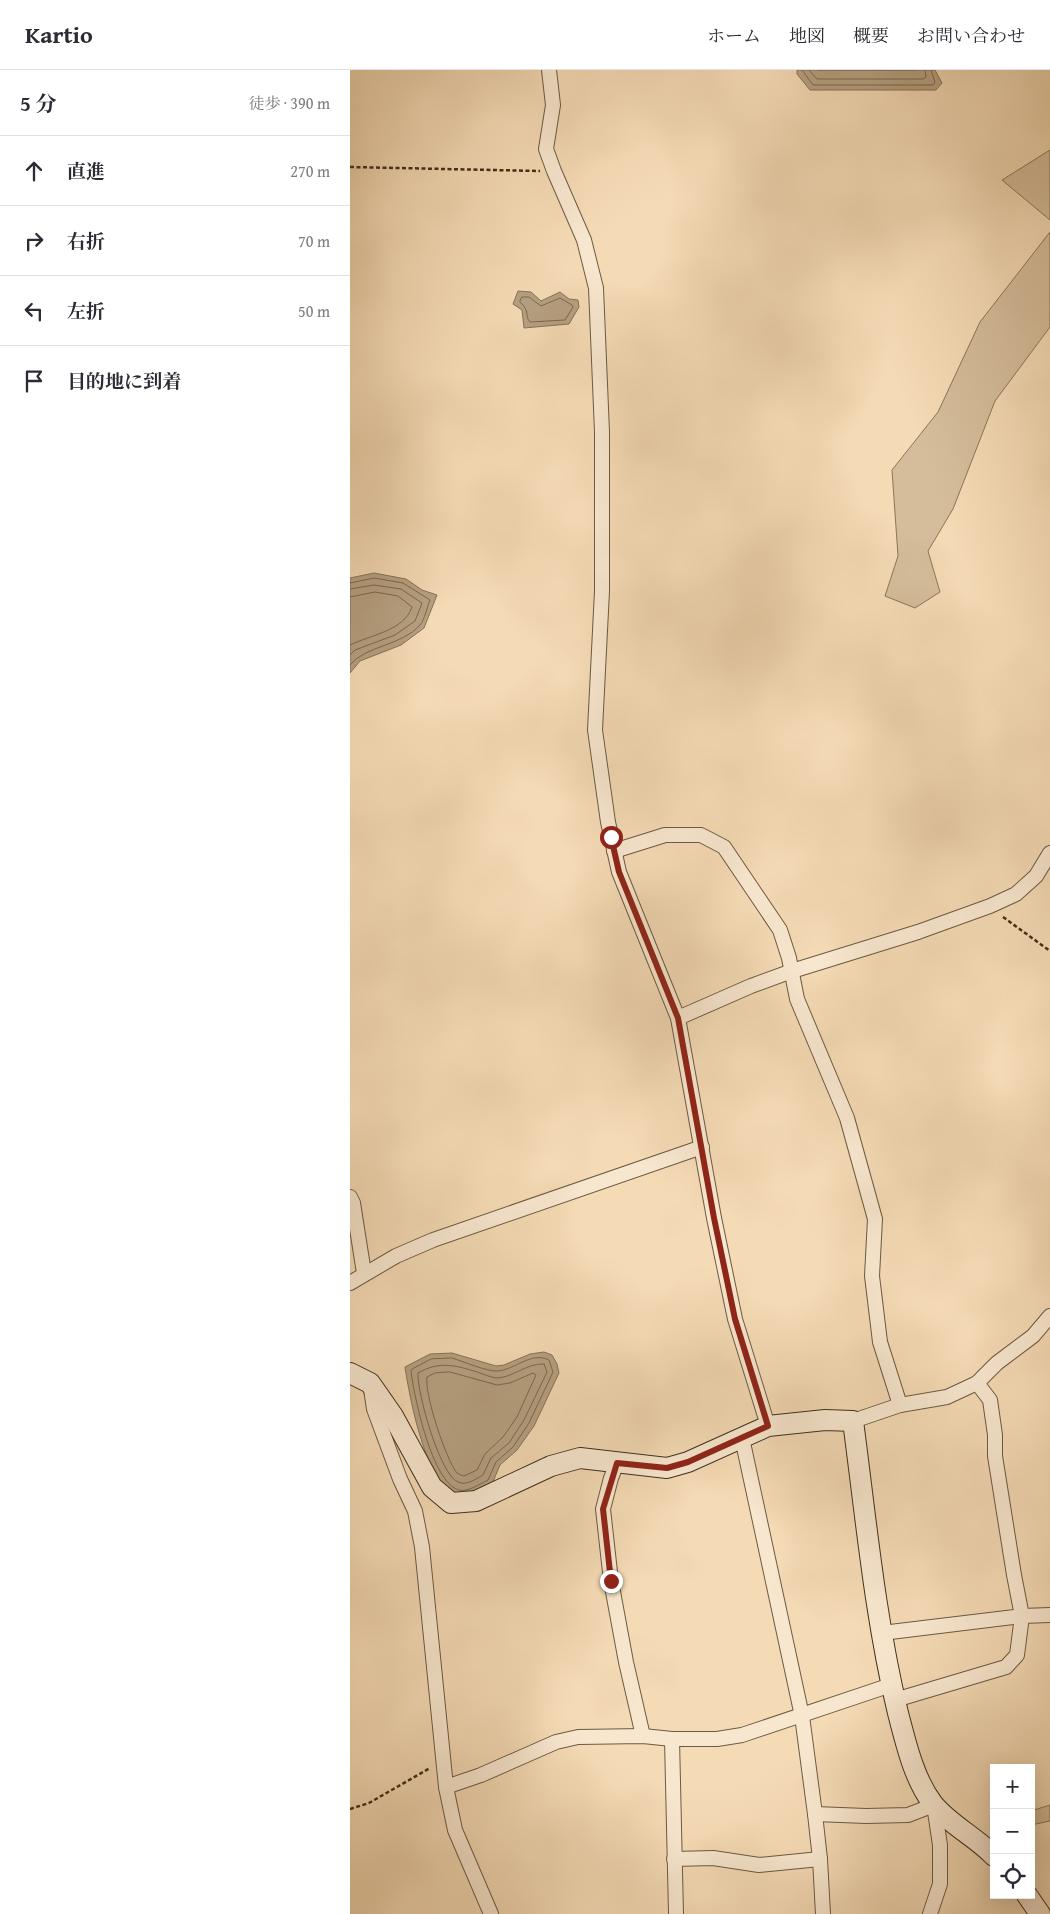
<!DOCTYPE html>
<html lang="ja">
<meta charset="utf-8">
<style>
body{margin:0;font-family:"Gentium Book Plus","Noto Serif JP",serif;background:#f2f2f3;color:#2b2b33}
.controls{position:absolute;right:15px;bottom:15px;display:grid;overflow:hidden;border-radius:0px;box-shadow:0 5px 20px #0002}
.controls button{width:45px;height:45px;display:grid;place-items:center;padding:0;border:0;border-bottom:1px solid #e1e1e2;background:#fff;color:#2b2b33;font:25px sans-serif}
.stop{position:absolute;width:15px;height:15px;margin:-11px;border:4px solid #8f2418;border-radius:50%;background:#fff}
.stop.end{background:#8f2418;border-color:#fff;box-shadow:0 1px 5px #0008}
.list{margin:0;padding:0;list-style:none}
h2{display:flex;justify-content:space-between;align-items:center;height:65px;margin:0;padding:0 20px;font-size:21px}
h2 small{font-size:16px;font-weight:400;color:#7c7c81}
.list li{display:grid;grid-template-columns:32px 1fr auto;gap:15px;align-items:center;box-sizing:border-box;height:70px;padding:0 20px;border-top:1px solid #e1e1e2}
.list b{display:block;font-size:19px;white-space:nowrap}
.list em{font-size:16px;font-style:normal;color:#7c7c81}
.icon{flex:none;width:28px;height:28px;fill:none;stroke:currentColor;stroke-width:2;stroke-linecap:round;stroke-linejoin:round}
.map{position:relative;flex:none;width:700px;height:1844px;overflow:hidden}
header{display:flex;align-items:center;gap:30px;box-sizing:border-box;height:70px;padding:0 25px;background:#fff;border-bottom:1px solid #e1e1e2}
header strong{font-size:24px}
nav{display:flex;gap:28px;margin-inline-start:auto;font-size:18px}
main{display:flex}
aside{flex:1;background:#fff}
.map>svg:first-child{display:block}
.green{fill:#d5bd9b;stroke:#8a765b}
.water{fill:#b6a081;stroke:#867358}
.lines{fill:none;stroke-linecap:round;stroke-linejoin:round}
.shore{stroke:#7a684e;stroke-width:1}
.street-casing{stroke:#6c5a42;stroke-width:16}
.secondary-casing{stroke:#3f2f1b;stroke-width:22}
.path{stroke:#3f2f1b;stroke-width:2.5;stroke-dasharray:4 2.5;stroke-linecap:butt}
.street{stroke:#f8e7cf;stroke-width:14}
.secondary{stroke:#f8e7cf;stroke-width:20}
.route{stroke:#8f2418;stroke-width:6}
</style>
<header>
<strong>Kartio</strong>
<nav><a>ホーム</a><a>地図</a><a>概要</a><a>お問い合わせ</a></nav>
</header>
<main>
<aside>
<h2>5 分<small>徒歩 · 390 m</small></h2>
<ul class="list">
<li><svg class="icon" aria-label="ahead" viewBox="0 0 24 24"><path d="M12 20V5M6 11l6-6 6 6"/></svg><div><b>直進</b></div><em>270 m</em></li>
<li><svg class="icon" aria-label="right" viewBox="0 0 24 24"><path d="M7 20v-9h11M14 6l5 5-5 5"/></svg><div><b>右折</b></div><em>70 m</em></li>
<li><svg class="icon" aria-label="left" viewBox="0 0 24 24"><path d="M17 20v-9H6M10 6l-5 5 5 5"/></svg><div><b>左折</b></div><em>50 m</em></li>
<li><svg class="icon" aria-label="arrive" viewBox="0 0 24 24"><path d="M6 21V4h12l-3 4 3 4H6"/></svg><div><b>目的地に到着</b></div></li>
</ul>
</aside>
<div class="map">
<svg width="700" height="1844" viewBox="0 0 700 1844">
<rect width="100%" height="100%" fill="#f4dab5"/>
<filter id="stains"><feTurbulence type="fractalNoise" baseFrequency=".004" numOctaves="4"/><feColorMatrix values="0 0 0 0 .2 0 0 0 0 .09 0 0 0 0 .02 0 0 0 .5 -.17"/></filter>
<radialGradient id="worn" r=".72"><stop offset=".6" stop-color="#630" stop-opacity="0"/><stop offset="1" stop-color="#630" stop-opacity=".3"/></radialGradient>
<g class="green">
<path d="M700,80V150L652,110Z"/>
<path d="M700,162V257L645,331L603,439L578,481L590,522L565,538L535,526L548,486L542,400L588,342L630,252Z"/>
<path d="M700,1735V1751L681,1755V1741Z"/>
</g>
<g class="water">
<path d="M447,0H585L592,13L586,20H460L447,4Z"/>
<path d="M168,221L181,222L191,231L210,222L219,229L228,230L229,237L219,254L174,258L172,240L163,234Z"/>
<path d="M24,503L56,509L72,520L87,525L74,558L51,575L10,591L0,603V508Z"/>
<path d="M194,1282L202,1285L207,1294L209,1303L184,1356L167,1380L150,1395L142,1414C132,1418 120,1427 109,1425C76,1420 59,1324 55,1297L80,1284L102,1283L146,1296L154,1295L180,1284Z"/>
</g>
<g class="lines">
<g class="shore">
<path d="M452,0L463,15H583L585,12L581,0"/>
<path d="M459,0L467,9H573L576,7L575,0"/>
<path d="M468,0H567"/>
<path d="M172,227H179L191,236L210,228L222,235L223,237L215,250L180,252C174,245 181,242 170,232Z"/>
<path d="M0,513L24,508L53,513L80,530C77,537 75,549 70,555C52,576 16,575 0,595"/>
<path d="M0,519L24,515L51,519L72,533L65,551L45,565L5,580L0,585"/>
<path d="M0,527L25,522L48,526L62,537C54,561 20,565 0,575"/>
<path d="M102,1288C112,1291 138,1302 147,1301C165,1300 181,1281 199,1290L203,1302L179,1353L163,1377L146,1392L138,1410C130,1414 118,1422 109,1420C82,1413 64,1326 61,1301L62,1299L81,1289Z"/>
<path d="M194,1294L197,1302L174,1350L159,1373L141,1388L133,1405C126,1409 116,1416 108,1412C90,1405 67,1323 68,1303C89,1291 105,1295 127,1302C133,1304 140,1307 146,1308C163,1308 176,1293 194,1294Z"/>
<path d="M100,1302L147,1315L160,1313L183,1303L186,1305L167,1347L153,1367L135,1384L127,1400L114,1406C111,1405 110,1405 107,1403C96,1390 74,1323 77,1307L85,1303Z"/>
</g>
<defs>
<g id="street">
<path d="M199,0L203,35L196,79L204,101L234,170L246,218L252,362V521L245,660L258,752L269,802L328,948L364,1148L385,1249L418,1356"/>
<path d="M264,781L315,765H351L374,777L430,860L439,888L447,929L497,1048L525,1149L522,1206L530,1272L550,1335"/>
<path d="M328,948L401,916L442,901L568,862L640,836L666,824L686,806L700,783"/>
<path d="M0,1127L3,1133L14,1203"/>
<path d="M0,1213L46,1186L83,1170L352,1077"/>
<path d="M21,1319L24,1339L50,1409L65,1441L72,1477L96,1717L105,1760L141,1844"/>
<path d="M503,1351L550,1335L597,1327L627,1313L647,1293L683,1266L700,1246"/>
<path d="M392,1368L452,1646L465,1744L470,1789L473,1844"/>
<path d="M267,1393L261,1408L253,1439L261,1511L276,1592L293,1666"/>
<path d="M532,1563L672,1546L700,1545"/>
<path d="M545,1630L656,1597L667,1585L672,1546L664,1505L645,1386V1365L640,1330L627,1313"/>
<path d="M322,1669L326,1844"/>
<path d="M96,1717L131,1705L206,1672L228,1667L293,1666L322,1669H367L392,1665L541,1615"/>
<path d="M465,1744L516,1746L558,1745L584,1735L590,1775V1814L580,1844"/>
<path d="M324,1789L363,1788L409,1795L470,1789"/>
</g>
<g id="secondary">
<path d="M0,1303L20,1313L43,1346L82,1417L101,1433L126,1431L201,1396L230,1388L317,1398L338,1392L418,1356L475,1350L503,1351C516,1449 525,1548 548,1643C556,1674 564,1709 583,1734C600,1755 626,1767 644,1786"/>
<path d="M677,1825L690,1844"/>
</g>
</defs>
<use href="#street" class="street-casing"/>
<use href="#secondary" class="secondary-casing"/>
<g class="path">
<path d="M0,97L190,101"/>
<path d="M653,847L700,881"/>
<path d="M0,1739L19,1733L80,1698"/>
</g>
<use href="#street" class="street"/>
<use href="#secondary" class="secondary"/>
</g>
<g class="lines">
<path class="route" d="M261,767L269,802L328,948L364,1148L385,1249L418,1356L338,1392L317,1398L267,1393L253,1439L261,1511"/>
</g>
<rect width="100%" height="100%" filter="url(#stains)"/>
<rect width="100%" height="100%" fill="url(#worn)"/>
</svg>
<div class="controls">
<button>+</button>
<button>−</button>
<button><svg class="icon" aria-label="locate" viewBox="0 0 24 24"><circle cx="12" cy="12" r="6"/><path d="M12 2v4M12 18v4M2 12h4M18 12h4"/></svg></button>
</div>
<div class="stop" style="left:261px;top:767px"></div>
<div class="stop end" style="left:261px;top:1511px"></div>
</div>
</main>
